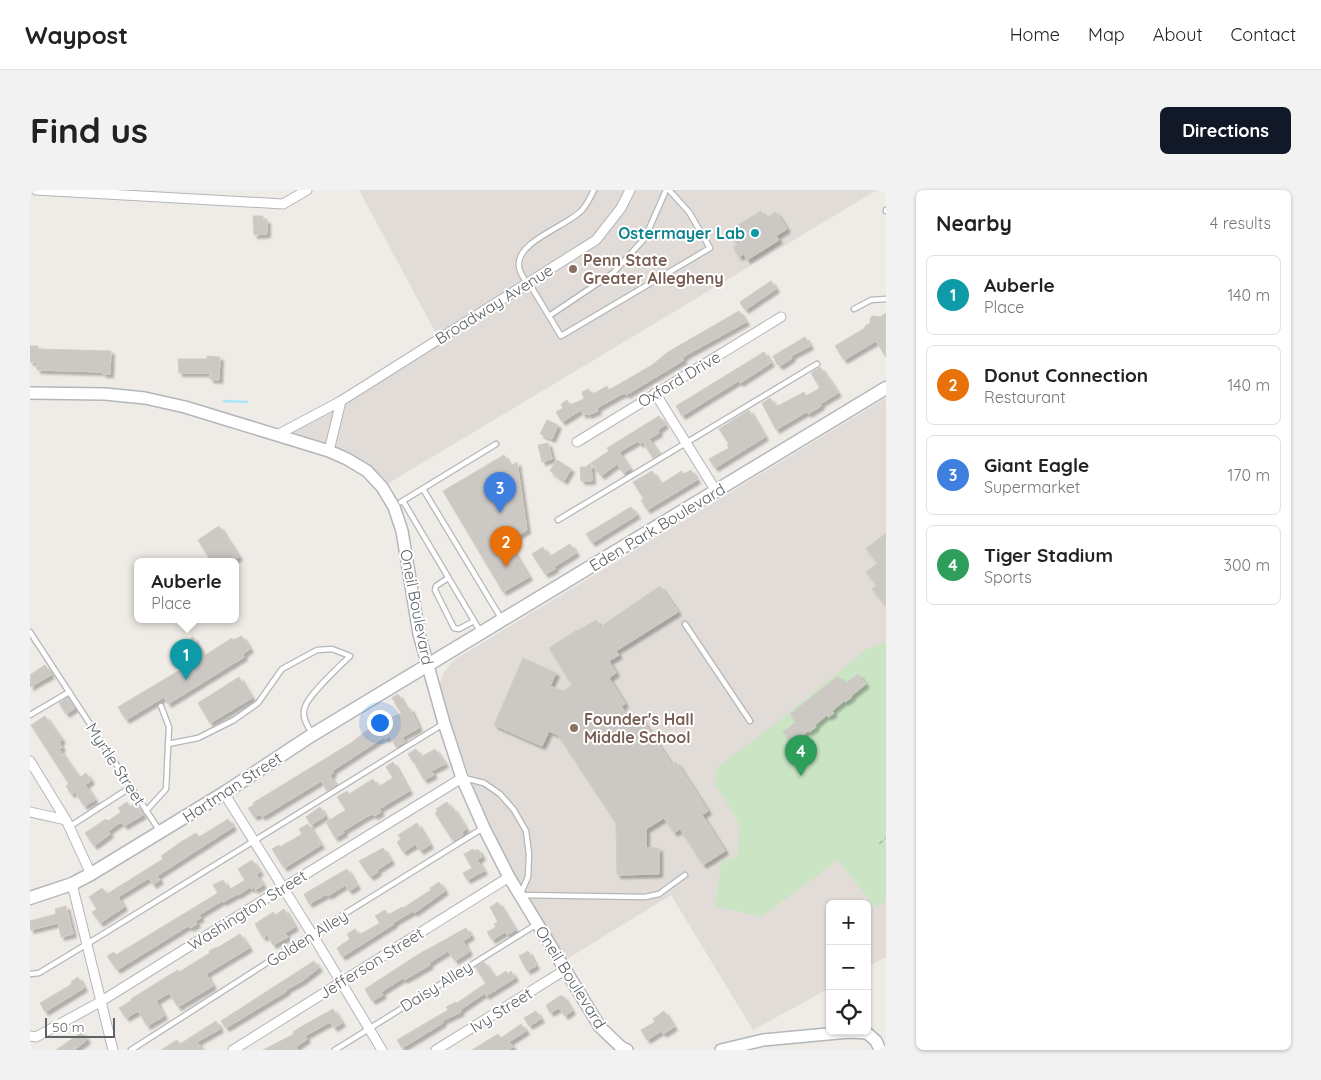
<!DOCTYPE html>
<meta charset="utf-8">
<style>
body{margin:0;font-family:Quicksand,sans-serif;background:#f2f2f2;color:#222}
.controls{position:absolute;right:15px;bottom:15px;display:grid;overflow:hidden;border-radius:8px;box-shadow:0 1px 4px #0004}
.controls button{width:45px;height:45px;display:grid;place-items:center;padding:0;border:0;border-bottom:1px solid #e0e0e0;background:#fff;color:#222;font:25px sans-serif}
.scale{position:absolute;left:15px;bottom:12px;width:70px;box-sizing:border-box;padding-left:5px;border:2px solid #5d6265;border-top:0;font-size:14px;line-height:18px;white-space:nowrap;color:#5d6265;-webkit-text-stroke:4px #fff;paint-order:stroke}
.you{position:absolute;left:349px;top:532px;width:18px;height:18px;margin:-12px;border:4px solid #fff;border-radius:50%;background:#1a73e8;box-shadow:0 0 0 8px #1a73e833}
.badge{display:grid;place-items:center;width:32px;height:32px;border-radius:50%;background:#111827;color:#fff;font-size:16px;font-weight:700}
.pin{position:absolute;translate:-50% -41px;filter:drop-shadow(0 1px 2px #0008)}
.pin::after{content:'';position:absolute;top:26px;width:18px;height:15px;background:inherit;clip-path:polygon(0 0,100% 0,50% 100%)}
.popup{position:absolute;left:104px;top:368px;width:105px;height:65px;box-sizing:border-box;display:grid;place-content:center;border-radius:8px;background:#fff;filter:drop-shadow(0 1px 4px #0005);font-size:16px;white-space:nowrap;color:#767676}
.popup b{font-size:19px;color:#222}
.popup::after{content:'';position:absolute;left:50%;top:100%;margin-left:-10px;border:10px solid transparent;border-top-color:#fff}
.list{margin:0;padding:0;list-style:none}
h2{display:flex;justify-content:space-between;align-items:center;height:65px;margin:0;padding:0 20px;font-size:21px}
h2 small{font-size:16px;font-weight:400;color:#767676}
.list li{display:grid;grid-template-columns:32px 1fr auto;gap:15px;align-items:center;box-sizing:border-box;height:80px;margin:0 10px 10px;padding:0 10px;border:1px solid #e0e0e0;border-radius:8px}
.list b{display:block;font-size:19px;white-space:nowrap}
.list p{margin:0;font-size:16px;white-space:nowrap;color:#767676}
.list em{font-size:16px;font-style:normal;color:#767676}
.icon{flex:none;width:28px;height:28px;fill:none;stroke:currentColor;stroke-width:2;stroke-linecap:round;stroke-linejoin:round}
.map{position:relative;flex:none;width:856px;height:860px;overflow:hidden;border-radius:8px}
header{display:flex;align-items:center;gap:30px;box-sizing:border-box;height:70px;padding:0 25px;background:#fff;border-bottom:1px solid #e0e0e0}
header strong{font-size:24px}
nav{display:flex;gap:28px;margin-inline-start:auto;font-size:18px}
.intro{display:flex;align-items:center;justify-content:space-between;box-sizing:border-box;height:120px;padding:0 30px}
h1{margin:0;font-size:35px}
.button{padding:12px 22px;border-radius:8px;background:#111827;color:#fff;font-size:18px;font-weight:700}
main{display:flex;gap:30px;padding:0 30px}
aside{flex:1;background:#fff;border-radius:8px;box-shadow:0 1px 4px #0004}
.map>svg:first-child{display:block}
.education{fill:#e1dcd7}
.green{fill:#cae4c4}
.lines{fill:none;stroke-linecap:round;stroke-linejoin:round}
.stream{stroke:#abe6fa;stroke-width:2.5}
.building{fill:#ccc8c4;stroke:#d3ccc4;filter:url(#shadow)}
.service-casing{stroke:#b3b7b9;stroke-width:7}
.minor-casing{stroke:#b3b7b9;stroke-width:11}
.tertiary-casing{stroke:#b3b7b9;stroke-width:14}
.secondary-casing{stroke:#b4b9bc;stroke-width:15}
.path{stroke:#a2cca5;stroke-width:2;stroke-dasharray:5 2.5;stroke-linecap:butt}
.service{stroke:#fff;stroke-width:4.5}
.minor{stroke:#fff;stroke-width:9}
.tertiary{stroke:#fff;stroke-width:11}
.secondary{stroke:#fff;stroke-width:12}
.culture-dot{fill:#0f9aa8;stroke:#fff;stroke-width:2}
.education-dot{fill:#8d6e63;stroke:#fff;stroke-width:2}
.labels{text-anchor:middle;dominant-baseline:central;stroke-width:4;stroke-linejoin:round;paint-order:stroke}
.culture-label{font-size:16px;font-weight:bold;fill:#0d838f;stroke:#fff;text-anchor:end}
.education-label{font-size:16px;font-weight:bold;fill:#785e54;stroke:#fff;text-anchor:start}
.street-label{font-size:16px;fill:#5d6265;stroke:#fff}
</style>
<header>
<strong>Waypost</strong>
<nav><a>Home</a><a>Map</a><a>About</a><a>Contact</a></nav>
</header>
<div class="intro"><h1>Find us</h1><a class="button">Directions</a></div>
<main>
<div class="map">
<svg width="856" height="860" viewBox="0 0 856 860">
<defs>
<filter id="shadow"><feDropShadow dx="3.5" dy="3.5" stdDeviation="1" flood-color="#0004"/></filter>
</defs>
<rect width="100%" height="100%" fill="#efebe6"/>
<g class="education">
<path d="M329,0H847L352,297L337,281L247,245L409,149Z"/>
<path d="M856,208V767L837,777V714H800V798L723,840L641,705L537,769L501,714L468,655L445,601L408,497L414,482L424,470Z"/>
</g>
<path class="green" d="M856,452V711L845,717L808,670L731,727L685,716L692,670L707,667L710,635L685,594L687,577L742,536L837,459Z"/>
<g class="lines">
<path class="stream" d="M194,211L217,212"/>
</g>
<g class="building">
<path d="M731,21L736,28L746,22L757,39L746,46L749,50L717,70L714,64L709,67L703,57L707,55L698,41Z"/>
<path d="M223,26H233V30H237V44L224,45Z"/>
<path d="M741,91L746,99L715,120L710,112Z"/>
<path d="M709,121L716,132L658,164L652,168L654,170L596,205L595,203L590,205L567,218L568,221L558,225L557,223L553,225L551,220L532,232L526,222L533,218L531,214L537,210L540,215L554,209L552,202L559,199L561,205L577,196L579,200L622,175L638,162Z"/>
<path d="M856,123V167L846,151L814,170L805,156L835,138V136L840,133V129L842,126L850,127Z"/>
<path d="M775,147L780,156L761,166L762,168L750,176L747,174L743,166Z"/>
<path d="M0,156H8V159L81,161L80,184H73V182L7,180V172H0Z"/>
<path d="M734,162L741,173L710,193L708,191L652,226L646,216Z"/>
<path d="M177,166L190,167L189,190L180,189V183H149L148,169H177Z"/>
<path d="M790,177L808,203L790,214L791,216L778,224L776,222L746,240L732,213L740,208L746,217L774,202L776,206L790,198L781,183Z"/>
<path d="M719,220L735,247L685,278L679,269L699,258L697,255L699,254L689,239Z"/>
<path d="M629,226L635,235L628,240L629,243L619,249L629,264L623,268L613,252L610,254L608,251L589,262L600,279L593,283L587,274L571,286L561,273L579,261L577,258Z"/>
<path d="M517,230L528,235L522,249L510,244Z"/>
<path d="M518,253L522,269L512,272L508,255Z"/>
<path d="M474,265L480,276L487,272L497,340L478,352L499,387L473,402L413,301Z"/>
<path d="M527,270L541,279L534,291L520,281Z"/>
<path d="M561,273L562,291H551L550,277H556Z"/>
<path d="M661,280L667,290L617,320L611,310L614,309L603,292L622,281L631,294L652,281L654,284Z"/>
<path d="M601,317L607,325L562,353L556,344Z"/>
<path d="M189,336L209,367L202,371H181L168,350Z"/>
<path d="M856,343V416L842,399L847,395L836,382L848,373L836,359Z"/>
<path d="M540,354L546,363L524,377L525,379L515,384L502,364L513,357L518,366L522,365Z"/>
<path d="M630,396L648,422L586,461L589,465L579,471L586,483L579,488L595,514L591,516L601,530L609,525L642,575L646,572L678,621L672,625L695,661L673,675L650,639L644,643L634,628L616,639V658H629V684L587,685L586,633L528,545L519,541L512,556L464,535L493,468L526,483L520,496L533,501L542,495L519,458L547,440V441L566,430L570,437Z"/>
<path d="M212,446L220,459L213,464L214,467L138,514L134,507L96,530L88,517L155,477L144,459L163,447L174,466L202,448L203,450Z"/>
<path d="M15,475L21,485L0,497V485Z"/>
<path d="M828,484L836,494L821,506L822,507L815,512L814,511L802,521L804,523L798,527L797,525L785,535L786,537L779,542L778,541L762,553L753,542L766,532L760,524L808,486L815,494Z"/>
<path d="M209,487L222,508L180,533L168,513Z"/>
<path d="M368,504L377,520L380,518L389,538L372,547L375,552L366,557L360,546L355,549L354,547L302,581L303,583L300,586L306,595L297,601L291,591L232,627L230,624L224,627L218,618L224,615L223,613L321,553L336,541L371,523L362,508Z"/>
<path d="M38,507L45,518L36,524L29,513Z"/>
<path d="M15,526L32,550L29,552L32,558L29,559L49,588L56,583L61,591L55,595L65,610L54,616L45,602L41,604L36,596L39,594L1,535Z"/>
<path d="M386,559L391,567L405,559L415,574L401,581L404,585L394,590L384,572H383L378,564Z"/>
<path d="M363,572L379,601L349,619L351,622L344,626L342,624L336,627L313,641L314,643L305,648L296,632L316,620L307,607L317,601L319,604L343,589L348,597L363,588L356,577Z"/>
<path d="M97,612L100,617L106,614L113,625L94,636L91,632L78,641L80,644L64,656L55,643L76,629L78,631L91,622L88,618Z"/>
<path d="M417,612L421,619L423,618L436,639L432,642L433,645L423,651L405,623L408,621L406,619Z"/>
<path d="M290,617L295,626L281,635L276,627Z"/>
<path d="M198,629L203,637L127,686L130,690L123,695L119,688L88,707L94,717L70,733L62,722L67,719L59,707L72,698L77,704L133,669L131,666L151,652L166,643L169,647Z"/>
<path d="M387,633L400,655L390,661L386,654L373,662L367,652L371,649L368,645Z"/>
<path d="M278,634L291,655L254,678L242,659L249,655L250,657L272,644L269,639Z"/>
<path d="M353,658L361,671L347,680L348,682L340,687L329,671Z"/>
<path d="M443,659L444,661L448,659L452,667L447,670L454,681L437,690L433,683L442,678L434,664Z"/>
<path d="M222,670L230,682L226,684L233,695L225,700L224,697L221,699L220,697L208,705V704L193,712L192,711L169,725L171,728L165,731L167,734L160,738L158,736L87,780L77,766L84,762L86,765L188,703L183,695L193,690L199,700L215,690L208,679Z"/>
<path d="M317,679L327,696L319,701L315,695L298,706L297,704L279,714L274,704Z"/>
<path d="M409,692L415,701L384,723L383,721L363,733L364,734L312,767L307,758L320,749L317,744L325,739L329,745L350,733L345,726L355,720L358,725L372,717L373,718L401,700L400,698Z"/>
<path d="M468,712L485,740L477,745L475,742L462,750L457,742L466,737L464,734L468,732L460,717Z"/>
<path d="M36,716L43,744L31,747L28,733L0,740V731L26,724L25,719Z"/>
<path d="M254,719L265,737L255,743L258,747L243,755L237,745L233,748L225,734L243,722L245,725Z"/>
<path d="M436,738L441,746L433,751L439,762L425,771L418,761L399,773L400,775L374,790L373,788L351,802L353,805L342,811L335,799L389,764Z"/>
<path d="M210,744L219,758L176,784L183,796L148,817L139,803L126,811L134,826L117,836L108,821L96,828L89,818L102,810L101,809L136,787L148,780L149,782L180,763L179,761L187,757V758Z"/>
<path d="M498,761L506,776L497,781L489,766Z"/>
<path d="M284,771L289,778L272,791L256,800L257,801L196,838L191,831Z"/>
<path d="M454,772L465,788L476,781L478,784L481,781L485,788L456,806L455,803L430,820L431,822L412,831L413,833L372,858L367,850L418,820L416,817L426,812L427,813L456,793L445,777Z"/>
<path d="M48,787L54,798L15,822L10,813L42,794L41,792Z"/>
<path d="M530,806H533L542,821L535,826L529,818L520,823L516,815Z"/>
<path d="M303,819L312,833L304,838L300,832L275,846L277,849L266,857L268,860H233L264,844L263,842L269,838Z"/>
<path d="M506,821L511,829L499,836L494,828Z"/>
<path d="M634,821L644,837L633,844L631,841L617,850L611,840L625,832L623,829Z"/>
<path d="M186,831L190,839L167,852L173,860H131L147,850L150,854Z"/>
<path d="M491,834L496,841L479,852L483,857L478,860H442L468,844L471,848Z"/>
<path d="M52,842L57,850L44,860H26Z"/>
</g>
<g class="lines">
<defs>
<g id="service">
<path d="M856,20V21"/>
<path d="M499,93L531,146L680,58L659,22L639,0"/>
<path d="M497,94C494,88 489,82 489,76C486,51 538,36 552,20C557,15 561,6 564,0"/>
<path d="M824,119L841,110L856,109"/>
<path d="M519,126L583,83L615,48L636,0"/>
<path d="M393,299L471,428"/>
<path d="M373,311L450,441"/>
<path d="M371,312L466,254"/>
<path d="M528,330L787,174"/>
<path d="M418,388L406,396L405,400L424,438L429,439L444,431"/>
<path d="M655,434L720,531"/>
<path d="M0,442L129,640"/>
<path d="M0,525L39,502"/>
<path d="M138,554L168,548L204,530L228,513L252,479L287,460L302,459L320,466C309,477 279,504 275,517C271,526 277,536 282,543"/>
<path d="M434,588L454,593L470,604L484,620L496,641L499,664L498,687L490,705L615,707L629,704L655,685"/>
<path d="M116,621L136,599L139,537L131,516"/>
<path d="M39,637L101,597"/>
<path d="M0,784L9,783L57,754L413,534"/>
<path d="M101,860L282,744L453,638"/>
<path d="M305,860L507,734"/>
</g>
<g id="minor">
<path d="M6,0L253,14L277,0"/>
<path d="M625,203L686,301"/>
<path d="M247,245L311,211L566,50L591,18L600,0"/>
<path d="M547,252L751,127"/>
<path d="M299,261L311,211"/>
<path d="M0,571L36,630L61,684"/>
<path d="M194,603L282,744L352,860"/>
<path d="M0,622L36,630"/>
<path d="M42,694L83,860"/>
<path d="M0,846L6,847L70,812L253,698L432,588"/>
<path d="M203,860L479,687"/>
<path d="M406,860L535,780"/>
</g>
<g id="tertiary">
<path d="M0,203L75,204L115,208L155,217L299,261L317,269L337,281L352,297L364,317L372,341L389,444L414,533L432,588L454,638L479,687L570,837L591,857L597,860"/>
<path d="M691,860L733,850L819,842L837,843L846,851L850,860"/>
</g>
<path id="secondary" d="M0,708L42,694L61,684L194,603L282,545L856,198"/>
</defs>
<use href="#service" class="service-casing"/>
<use href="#minor" class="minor-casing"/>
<use href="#tertiary" class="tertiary-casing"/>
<use href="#secondary" class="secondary-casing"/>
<path class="path" d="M849,654L856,648"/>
<use href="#service" class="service"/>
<use href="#minor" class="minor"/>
<use href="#tertiary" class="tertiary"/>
<use href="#secondary" class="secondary"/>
</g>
<circle class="culture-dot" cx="725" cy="43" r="5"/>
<g class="education-dot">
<circle cx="543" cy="79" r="5"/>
<circle cx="544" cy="538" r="5"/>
</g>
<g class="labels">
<g class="culture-label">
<text x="715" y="43">Ostermayer Lab</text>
</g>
<g class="education-label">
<text x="553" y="70">Penn State<tspan x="553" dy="18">Greater Allegheny</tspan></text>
<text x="554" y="529">Founder's Hall<tspan x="554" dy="18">Middle School</tspan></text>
</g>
<g class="street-label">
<text transform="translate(464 114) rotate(-32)">Broadway Avenue</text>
<text transform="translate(649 189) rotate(-31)">Oxford Drive</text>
<text transform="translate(627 337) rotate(-31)">Eden Park Boulevard</text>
<text transform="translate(387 417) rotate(79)">Oneil Boulevard</text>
<text transform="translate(86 574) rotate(57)">Myrtle Street</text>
<text transform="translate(202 597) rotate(-33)">Hartman Street</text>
<text transform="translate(217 720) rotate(-32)">Washington Street</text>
<text transform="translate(277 748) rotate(-32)">Golden Alley</text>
<text transform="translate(341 773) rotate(-32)">Jefferson Street</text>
<text transform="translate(541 787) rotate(58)">Oneil Boulevard</text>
<text transform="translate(406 796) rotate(-32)">Daisy Alley</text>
<text transform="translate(471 820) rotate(-32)">Ivy Street</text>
</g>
</g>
</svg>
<div class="controls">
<button>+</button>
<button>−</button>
<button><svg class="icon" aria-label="locate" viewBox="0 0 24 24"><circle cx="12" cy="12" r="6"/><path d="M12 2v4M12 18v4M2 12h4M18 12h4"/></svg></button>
</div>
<div class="scale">50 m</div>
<div class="you"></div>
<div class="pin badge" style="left:156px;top:490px;background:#0f9aa8">1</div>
<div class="popup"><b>Auberle</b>Place</div>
<div class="pin badge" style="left:476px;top:377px;background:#e8710a">2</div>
<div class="pin badge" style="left:470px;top:323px;background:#3f7fe0">3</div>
<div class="pin badge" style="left:771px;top:586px;background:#2e9e5b">4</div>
</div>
<aside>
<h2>Nearby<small>4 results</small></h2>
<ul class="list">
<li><span class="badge" style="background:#0f9aa8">1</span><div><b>Auberle</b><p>Place</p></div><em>140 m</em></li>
<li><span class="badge" style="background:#e8710a">2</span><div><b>Donut Connection</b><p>Restaurant</p></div><em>140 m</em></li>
<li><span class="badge" style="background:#3f7fe0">3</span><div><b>Giant Eagle</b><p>Supermarket</p></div><em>170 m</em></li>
<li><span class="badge" style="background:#2e9e5b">4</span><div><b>Tiger Stadium</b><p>Sports</p></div><em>300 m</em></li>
</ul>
</aside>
</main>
